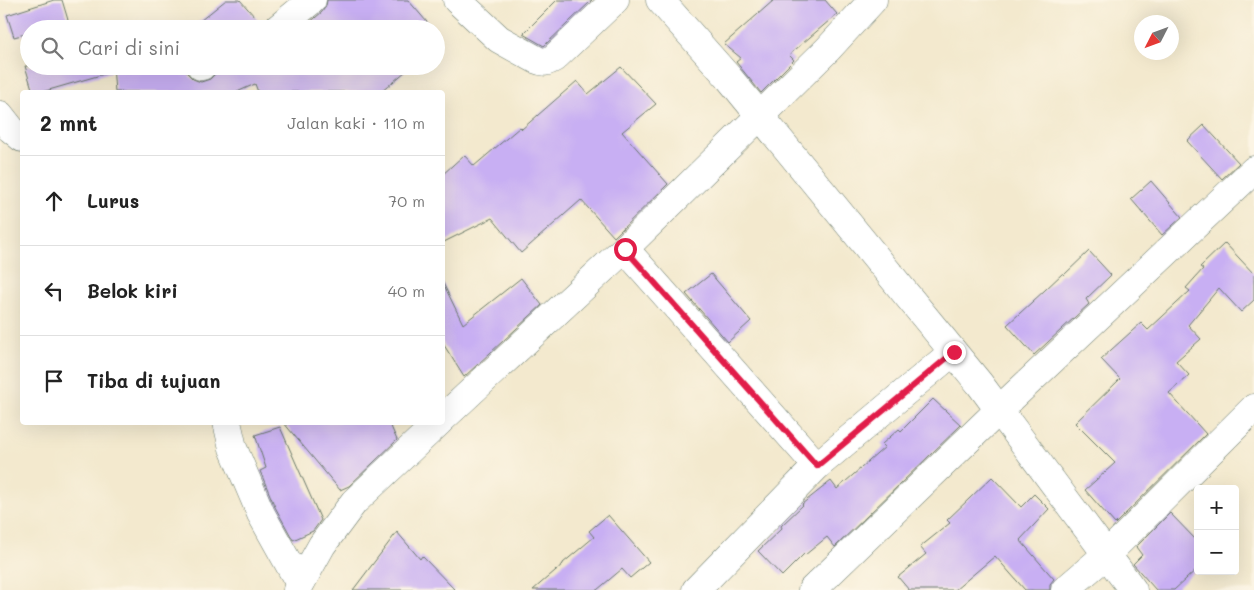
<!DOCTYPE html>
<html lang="id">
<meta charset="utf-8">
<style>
body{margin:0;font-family:Mali,sans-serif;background:#f6f6f6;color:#222}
.controls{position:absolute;right:15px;bottom:15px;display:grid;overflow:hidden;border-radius:5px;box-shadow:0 5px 20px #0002}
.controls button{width:45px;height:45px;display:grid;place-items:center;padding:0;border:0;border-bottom:1px solid #e0e0e0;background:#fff;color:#222;font:25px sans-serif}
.compass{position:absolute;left:1134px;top:15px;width:45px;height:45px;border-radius:50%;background:#fff;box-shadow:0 5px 20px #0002;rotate:228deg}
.stop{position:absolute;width:15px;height:15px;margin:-11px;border:4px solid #e11d48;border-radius:50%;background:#fff}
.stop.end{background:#e11d48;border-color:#fff;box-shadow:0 1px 5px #0008}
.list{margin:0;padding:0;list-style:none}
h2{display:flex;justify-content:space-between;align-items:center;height:65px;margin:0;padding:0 20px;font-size:21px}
h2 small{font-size:16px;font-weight:400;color:#767676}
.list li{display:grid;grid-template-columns:32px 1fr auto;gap:15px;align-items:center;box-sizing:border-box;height:90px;padding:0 20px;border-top:1px solid #e0e0e0}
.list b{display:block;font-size:19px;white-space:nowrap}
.list em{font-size:16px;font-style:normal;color:#767676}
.icon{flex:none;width:28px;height:28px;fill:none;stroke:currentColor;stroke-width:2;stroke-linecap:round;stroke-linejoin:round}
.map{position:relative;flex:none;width:1254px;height:590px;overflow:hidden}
.search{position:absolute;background:#fff;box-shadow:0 5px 20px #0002;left:20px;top:20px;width:425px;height:55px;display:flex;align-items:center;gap:12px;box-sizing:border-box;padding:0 18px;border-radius:28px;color:#767676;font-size:19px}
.panel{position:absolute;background:#fff;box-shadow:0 5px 20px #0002;left:20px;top:90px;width:425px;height:335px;border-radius:5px}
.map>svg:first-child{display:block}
.building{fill:#c8aff3}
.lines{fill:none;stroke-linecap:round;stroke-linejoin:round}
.street-casing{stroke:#69796a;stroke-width:29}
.street{stroke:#fff;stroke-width:28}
.route{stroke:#e11d48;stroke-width:6}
</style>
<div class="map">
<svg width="1254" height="590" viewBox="0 0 1254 590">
<rect width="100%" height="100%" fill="#fcf5e5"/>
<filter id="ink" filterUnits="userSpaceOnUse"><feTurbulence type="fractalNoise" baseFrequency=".02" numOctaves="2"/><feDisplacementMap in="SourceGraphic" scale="10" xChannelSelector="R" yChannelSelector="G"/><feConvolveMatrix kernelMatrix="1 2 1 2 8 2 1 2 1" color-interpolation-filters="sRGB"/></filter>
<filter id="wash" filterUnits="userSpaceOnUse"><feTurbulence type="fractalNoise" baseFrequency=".0096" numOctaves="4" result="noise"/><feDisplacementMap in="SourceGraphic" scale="20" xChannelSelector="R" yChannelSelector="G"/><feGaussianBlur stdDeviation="1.12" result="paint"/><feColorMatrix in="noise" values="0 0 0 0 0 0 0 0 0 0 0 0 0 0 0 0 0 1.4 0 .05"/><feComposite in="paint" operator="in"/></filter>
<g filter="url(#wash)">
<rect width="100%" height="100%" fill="#f3e9ce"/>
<g id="blocks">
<g class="building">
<path d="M54,0H62L68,20L42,29H29V33L14,37L7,15Z"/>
<path d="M226,0H240L262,25V29H190Z"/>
<path d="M327,0H408L433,29H302L322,12L326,6Z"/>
<path d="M557,0H592L544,46L523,34Z"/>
<path d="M774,0H825L837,14L789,55L794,60L761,93L736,62L741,58L724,44Z"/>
<path d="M25,66H110L111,72L42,92H33Z"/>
<path d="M113,66H185L187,73L193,79L201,82L210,79L216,73L218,66H412L381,92H258L255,84L237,92H115Z"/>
<path d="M621,67L656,104L622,132L668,184L614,237L581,200L521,253L492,218L442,243V175L464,155L474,166L520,127L522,129L577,81L588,94Z"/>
<path d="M1204,125L1239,163L1222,179L1187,141Z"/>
<path d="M1151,181L1182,217L1162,235L1131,199Z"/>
<path d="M1225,243L1254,274V300L1241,312L1219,288L1188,325L1201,339L1176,361L1189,375L1169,393L1206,434L1115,524L1085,490L1115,463L1075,423L1120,379L1101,359L1141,323L1148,330L1190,291L1186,288L1203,269L1200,267Z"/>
<path d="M1089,251L1111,275L1086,299L1089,304L1034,355L1007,325L1045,290L1063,273L1064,275Z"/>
<path d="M711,274L751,321L728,342L686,294Z"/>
<path d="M521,278L542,305L464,377L442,342V281L463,324Z"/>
<path d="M933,399L961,425L835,547L827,537L805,555L804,554L782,576L758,551L782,528L781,526L803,505L802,504L831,481L837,489L885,447L882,444L899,429L901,431Z"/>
<path d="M283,422H389L397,440L349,486L340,490Z"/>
<path d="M280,427L321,520L313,531L293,540L275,507L260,471L266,468L255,435Z"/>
<path d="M992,477L1021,507L1034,494L1049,509L1020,540L1054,579L1050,584V590H1025L995,556L955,590H909L898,577L926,554L920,547L950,523L947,520Z"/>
<path d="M1170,513L1198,542V568L1174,590H1156L1133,564L1142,555L1136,547Z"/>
<path d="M608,515L649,562L630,578L622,569L597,590H533L563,564V563L594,537L589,531Z"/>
<path d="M397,532L420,559L422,556L455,590H353Z"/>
</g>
</g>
</g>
<g filter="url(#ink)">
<use href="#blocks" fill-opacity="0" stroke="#69796a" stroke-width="1"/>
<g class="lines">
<defs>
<g id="street">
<path d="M457,0L499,39L537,60C544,63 547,62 554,58L615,0"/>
<path d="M660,0L729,78L979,383L1133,590"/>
<path d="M277,29L312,0"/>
<path d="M201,66H202"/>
<path d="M0,115L11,129L22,138"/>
<path d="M625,249L817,466"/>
<path d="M442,419L619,254L828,49L873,0"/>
<path d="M227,422L233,448L261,514L300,584"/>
<path d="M297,590L322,545L354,502L439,422"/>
<path d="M696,590L817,466L953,352"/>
<path d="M812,590L999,410L1254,170"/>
<path d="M1065,590L1106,555L1254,408"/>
</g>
</defs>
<use href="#street" class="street-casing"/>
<use href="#street" class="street"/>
</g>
</g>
<g class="lines" filter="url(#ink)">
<path class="route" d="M625,249L817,466L954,352"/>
</g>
</svg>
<div class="controls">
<button>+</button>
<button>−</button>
</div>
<svg class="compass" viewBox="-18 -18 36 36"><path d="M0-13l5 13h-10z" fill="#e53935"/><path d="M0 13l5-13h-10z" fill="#767676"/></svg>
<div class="stop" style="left:625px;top:249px"></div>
<div class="stop end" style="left:954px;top:352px"></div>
<div class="search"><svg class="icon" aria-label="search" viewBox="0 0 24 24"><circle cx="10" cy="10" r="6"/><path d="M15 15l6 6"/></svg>Cari di sini</div>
<section class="panel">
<h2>2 mnt<small>Jalan kaki · 110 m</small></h2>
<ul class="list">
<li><svg class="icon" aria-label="ahead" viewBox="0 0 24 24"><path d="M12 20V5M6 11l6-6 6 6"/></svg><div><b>Lurus</b></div><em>70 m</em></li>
<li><svg class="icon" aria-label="left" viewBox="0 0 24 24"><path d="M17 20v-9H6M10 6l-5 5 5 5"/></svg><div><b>Belok kiri</b></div><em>40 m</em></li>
<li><svg class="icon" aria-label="arrive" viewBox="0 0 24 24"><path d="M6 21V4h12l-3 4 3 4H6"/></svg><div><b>Tiba di tujuan</b></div></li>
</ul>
</section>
</div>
